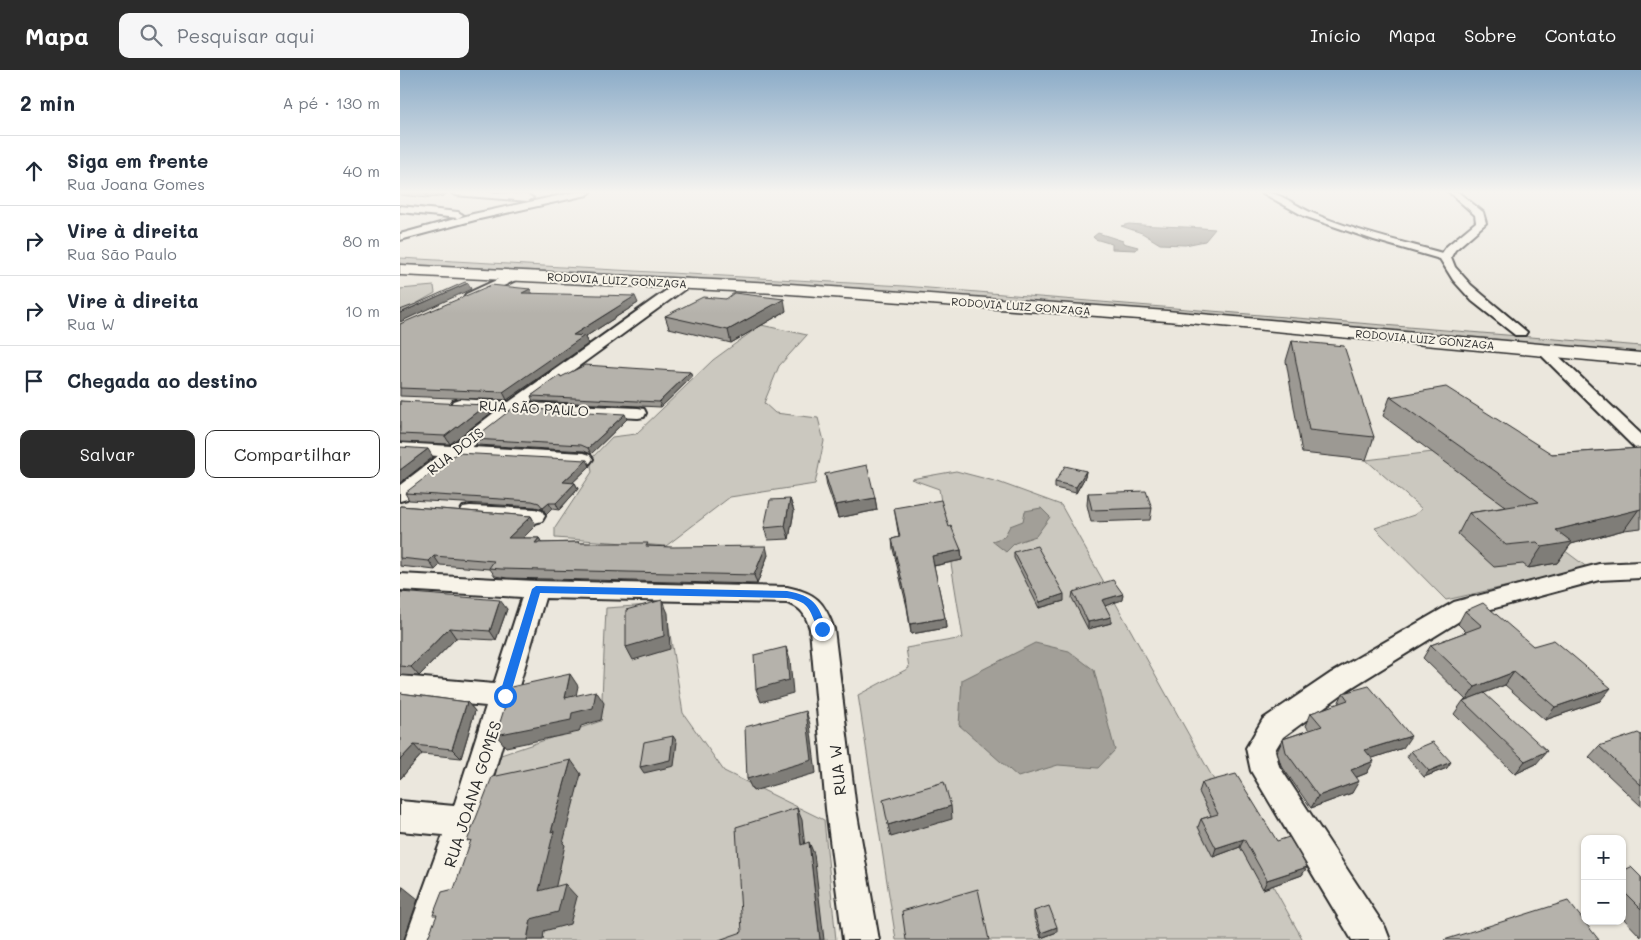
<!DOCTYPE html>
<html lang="pt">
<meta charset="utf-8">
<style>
body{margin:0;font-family:Mali,sans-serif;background:#f6f6f7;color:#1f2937}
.controls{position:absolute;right:15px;bottom:15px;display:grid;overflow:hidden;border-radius:10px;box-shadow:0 1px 4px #0004}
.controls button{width:45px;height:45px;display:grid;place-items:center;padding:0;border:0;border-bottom:1px solid #e0e1e3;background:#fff;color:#1f2937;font:25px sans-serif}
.stop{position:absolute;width:15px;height:15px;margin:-11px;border:4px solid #1a73e8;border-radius:50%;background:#fff}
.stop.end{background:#1a73e8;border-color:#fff;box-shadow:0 1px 5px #0008}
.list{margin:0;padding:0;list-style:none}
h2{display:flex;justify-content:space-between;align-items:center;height:65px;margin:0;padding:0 20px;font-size:21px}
h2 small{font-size:16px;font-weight:400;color:#747a83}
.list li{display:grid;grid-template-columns:32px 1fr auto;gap:15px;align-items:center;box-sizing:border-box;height:70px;padding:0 20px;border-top:1px solid #e0e1e3}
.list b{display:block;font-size:19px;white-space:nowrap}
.list p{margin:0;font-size:16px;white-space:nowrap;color:#747a83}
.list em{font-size:16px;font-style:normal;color:#747a83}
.actions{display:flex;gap:10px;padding:15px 20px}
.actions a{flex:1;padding:11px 0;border:1px solid #2b2b2b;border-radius:10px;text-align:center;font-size:18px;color:#2b2b2b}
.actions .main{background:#2b2b2b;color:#fff}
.icon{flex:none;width:28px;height:28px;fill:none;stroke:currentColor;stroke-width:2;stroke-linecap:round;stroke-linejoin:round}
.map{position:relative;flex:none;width:1241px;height:870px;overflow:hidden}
header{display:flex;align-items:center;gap:30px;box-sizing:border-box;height:70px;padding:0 25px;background:#2b2b2b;color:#fff}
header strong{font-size:24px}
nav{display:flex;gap:28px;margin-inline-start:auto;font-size:18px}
.search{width:350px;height:45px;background:#f6f6f7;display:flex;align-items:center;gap:12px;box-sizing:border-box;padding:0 18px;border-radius:10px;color:#747a83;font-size:19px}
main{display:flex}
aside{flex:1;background:#fff}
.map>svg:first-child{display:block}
.green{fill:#cbc8bf;stroke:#7b7a75}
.water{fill:#a29f98;stroke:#72716c}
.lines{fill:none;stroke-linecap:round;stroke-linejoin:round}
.minor-casing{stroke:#2b2b2b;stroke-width:4}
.highway-casing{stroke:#2b2b2b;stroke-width:3}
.minor{fill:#f7f3e8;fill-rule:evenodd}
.highway{fill:#f7f3e8;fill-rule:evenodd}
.wall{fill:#9c9993;stroke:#2b2b2b}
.shaded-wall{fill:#7f7d78;stroke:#2b2b2b}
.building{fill:#b5b2ab;stroke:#2b2b2b}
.route{fill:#1a73e8}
.labels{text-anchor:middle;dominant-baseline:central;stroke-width:4;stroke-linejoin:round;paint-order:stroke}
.far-street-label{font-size:11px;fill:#2b2b2b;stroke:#f7f3e8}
.street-label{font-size:14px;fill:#2b2b2b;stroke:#f7f3e8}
.near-street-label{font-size:16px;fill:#2b2b2b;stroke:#f7f3e8}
</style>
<header>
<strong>Mapa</strong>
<div class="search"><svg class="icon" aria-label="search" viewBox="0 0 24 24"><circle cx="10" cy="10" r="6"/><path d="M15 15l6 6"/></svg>Pesquisar aqui</div>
<nav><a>Início</a><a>Mapa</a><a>Sobre</a><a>Contato</a></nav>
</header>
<main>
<aside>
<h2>2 min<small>A pé · 130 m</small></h2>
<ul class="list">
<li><svg class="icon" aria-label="ahead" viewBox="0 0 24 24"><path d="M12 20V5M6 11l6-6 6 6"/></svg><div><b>Siga em frente</b><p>Rua Joana Gomes</p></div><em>40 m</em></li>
<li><svg class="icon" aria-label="right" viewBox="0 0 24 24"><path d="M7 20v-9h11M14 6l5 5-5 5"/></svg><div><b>Vire à direita</b><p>Rua São Paulo</p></div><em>80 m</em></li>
<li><svg class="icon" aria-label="right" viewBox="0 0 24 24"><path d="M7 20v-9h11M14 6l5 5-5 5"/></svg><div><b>Vire à direita</b><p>Rua W</p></div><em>10 m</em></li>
<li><svg class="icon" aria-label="arrive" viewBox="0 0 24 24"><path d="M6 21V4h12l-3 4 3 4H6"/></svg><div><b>Chegada ao destino</b></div></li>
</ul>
<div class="actions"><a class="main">Salvar</a><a>Compartilhar</a></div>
</aside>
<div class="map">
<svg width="1241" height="870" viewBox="0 0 1241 870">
<rect width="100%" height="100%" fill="#ebe7dd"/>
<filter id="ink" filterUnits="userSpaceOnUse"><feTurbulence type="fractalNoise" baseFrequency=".02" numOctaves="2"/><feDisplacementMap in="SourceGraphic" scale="10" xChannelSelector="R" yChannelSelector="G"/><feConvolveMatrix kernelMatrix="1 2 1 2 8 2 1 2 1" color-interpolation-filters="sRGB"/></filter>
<g filter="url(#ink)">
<g class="green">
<path d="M0,188L504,216L1241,276V285L631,232L268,207L0,194Z"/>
<path d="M34,216L35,223L0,243V219Z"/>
<path d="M361,255L407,265L379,296L364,333L375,343L418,348L424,371L415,414L330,427L266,476L155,468V458L192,402L190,390L212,367L236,364L313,290Z"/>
<path d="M1033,382L1188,498L1046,530L975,458L1014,445L1022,439L966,390Z"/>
<path d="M556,401L598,412L661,435L903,870H496L458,625L509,598L506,578L563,568L539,419L511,409Z"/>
<path d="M265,534L283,643L324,701L424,750L436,870H87L58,831L98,686L201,651L206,538Z"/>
</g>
<g class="water">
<path d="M729,154C758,157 786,156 815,159L805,171L785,175L760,174L742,163L721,156Z"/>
<path d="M698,163L723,171V173L738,177L736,180L712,179V174L695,169L693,167Z"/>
<path d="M641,438L650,447L636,466L615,473L606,482L592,471L604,467L610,456L623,451L625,441Z"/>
<path d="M635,573L669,581L694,600L715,680L698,698L658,695L618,707L559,655L562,610Z"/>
</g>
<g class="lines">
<defs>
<g id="minor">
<path d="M51,122H85L128,125L133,128L128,131L55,125Z"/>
<path d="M176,122H191L187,125L75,150L0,170V164L73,144Z"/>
<path d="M861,122C879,122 893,134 910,142C951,160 999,171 1042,183L1047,176L1076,152L1075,145L1049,122H1058L1083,142L1086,153L1055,180L1051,187L1055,197L1071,215L1127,262L1125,265H1115L1072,231L1053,210L1040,189L974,170L904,146Z"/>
<path d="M0,136L58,142L63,145L58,148L0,142Z"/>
<path d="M116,201L122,205L120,208L74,230H66L64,227L66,224Z"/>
<path d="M285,209L289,210L291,213L289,216L128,333L238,338L244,339L246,343L244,347L238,348L116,342L72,377L184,383L190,385L193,389L190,393L184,395L60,387L7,429L0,431V415L38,386L0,383V373L51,376L96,341L59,339L53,337L51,334L53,331L59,329L109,332L281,210Z"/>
<path d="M1144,276L1149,277L1241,364V379L1235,378L1139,283L1137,280L1139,277Z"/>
<path d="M70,436L135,439L142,441L145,446L142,451L135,453L63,447L60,442L63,437Z"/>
<path d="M1241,492V508L1199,510L1069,545L949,619L883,667L875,680L879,696L985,857L990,870H952L851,701L846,678L863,649L931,603L1054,532L1199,494Z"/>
<path d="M0,504L136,511L387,517C416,523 424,531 434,559L456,739L479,870H443L426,739L410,559C406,546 402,537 387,533L145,528L117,623L118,626L114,634L80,752L41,870H5L43,765L0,761V731L54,736L86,636L0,628V606L94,614L122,527L0,520Z"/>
</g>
<path id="highway" d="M0,195L376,213L767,241L1241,283V295L767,251L376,223L0,205Z"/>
</defs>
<use href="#minor" class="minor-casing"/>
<use href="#highway" class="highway-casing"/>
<use href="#minor" class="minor"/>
<use href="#highway" class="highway"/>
</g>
<g class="wall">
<path d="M0,122H48L44,126L28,128L0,125Z"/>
<path d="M133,224L238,233L185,267L188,274L107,330L0,326V254Z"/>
<path d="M326,229L386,241L331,273L269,258L265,246Z"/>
<path d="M892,271L974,367L966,390L902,383L886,291Z"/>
<path d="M290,302L292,307L261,337L133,331L131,326L161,307Z"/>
<path d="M990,327L1152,384L1241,378V458L1224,460L1171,474L1157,493L1128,498L1123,494L1094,497L1058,464L1069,443L1106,437L983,346Z"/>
<path d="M0,331L91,343L50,374L0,372Z"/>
<path d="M227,349L191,384L184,381L77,375L73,369Z"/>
<path d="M190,396L172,413H175L178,419L159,440L152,439L146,445L143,439L135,437L9,430L5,423Z"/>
<path d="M686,401L685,407L676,423L655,418V412Z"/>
<path d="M425,404L475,428L477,440L438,448L427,416Z"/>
<path d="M688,423L752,438L750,450L691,452L687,435Z"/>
<path d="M390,429L394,441L389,469L368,470L364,458Z"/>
<path d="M0,436L131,446L136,455L122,468H139L142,473L179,472L180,473L250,476L368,485L357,514L107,508L95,506L90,499L40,495L35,500L0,496Z"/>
<path d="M494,438L549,457L561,480L562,490L534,496L545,548L546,558L511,564L507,537L493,479L492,469L499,467Z"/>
<path d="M614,482L664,531L639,538L614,488Z"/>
<path d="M0,522L107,539L96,570L56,568L19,606L0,605Z"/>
<path d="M673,522L722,530L705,535L711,553L688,559L672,528Z"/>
<path d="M1065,541L1133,576L1200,631L1145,650L1105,615L1084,623L1136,694L1115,704L1054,644L1063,631L1066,630L1023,588L1031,575L1066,562L1058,554Z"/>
<path d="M0,623L67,632L75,641L61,688L22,684L0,709Z"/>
<path d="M943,623L1003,678L972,688L967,703L957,707L952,723L911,738L881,695L877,682L883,669L909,660L906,656L911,643L938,634Z"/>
<path d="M1241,665V736L1189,687L1199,676Z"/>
<path d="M1011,681L1047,698L1024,707L1007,687Z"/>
<path d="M802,713L877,771L907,797L902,805L863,819L840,777L813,787L798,757L801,749L811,746L799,722Z"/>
<path d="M1222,801L1241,807V867L1222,847Z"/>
<path d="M634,841L657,862L641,868L634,847Z"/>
</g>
<g class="shaded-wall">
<path d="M25,122H48L44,126L28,128Z"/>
<path d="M68,213L71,219L0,252V243Z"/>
<path d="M130,219L134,226L122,223Z"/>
<path d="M235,226L238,233L185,267L188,274L107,330L103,322L173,265Z"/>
<path d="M384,229L386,241L331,273L328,260Z"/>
<path d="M290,302L292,307L261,337L259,332Z"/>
<path d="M86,335L91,343L50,374L45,366Z"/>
<path d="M225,344L227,349L191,384L188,378Z"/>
<path d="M28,379L33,387L0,413V400Z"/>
<path d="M187,390L190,396L166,419L163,412Z"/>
<path d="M686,401L685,407L676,423V417Z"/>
<path d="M175,413L178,419L159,440L156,433Z"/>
<path d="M475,428L477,440L438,448L435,435Z"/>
<path d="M390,429L394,441L389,469L385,456Z"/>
<path d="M149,433L152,439L146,445L143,438Z"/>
<path d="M1239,439L1224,460L1171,474L1157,493L1128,498L1142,477L1156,460Z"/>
<path d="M131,446L136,455L114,477L108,468Z"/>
<path d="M139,468L144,477L135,473Z"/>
<path d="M366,476L368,485L357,514L354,505Z"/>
<path d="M561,480L562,490L533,496L532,486Z"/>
<path d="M34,486L40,495L35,500L29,491Z"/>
<path d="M664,524V531L639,538L640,532Z"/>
<path d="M723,524L722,530L702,537V530Z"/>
<path d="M100,530L107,539L96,570L90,561Z"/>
<path d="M262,530L268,543L270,579L233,590L226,577Z"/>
<path d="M711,547V553L688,559V552Z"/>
<path d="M545,548L546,558L511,564L510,554Z"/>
<path d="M49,558L56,568L19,606L11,597Z"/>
<path d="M386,577L390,590L393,623L361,632L356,619Z"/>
<path d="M1114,602L1105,615L1066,630L1075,617Z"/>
<path d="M170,604L178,616L173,641L165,628Z"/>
<path d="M1211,618L1200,631L1145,650L1155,637Z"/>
<path d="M196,621L204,633L201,650L181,656L179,662L106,677L96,665L172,643Z"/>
<path d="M67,632L75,641L61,688L52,679Z"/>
<path d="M406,641L410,654L416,703L353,721L347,709Z"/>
<path d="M273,666L277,672L274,696L244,703L240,697Z"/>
<path d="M1011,666L1003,678L958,693L965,680Z"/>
<path d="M14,675L22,684L0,709V690Z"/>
<path d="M1147,681L1136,694L1115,704L1125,691Z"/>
<path d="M171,690L181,704L163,773L165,775L152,833L139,821L151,762Z"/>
<path d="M974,691L967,703L944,712L951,700Z"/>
<path d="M1051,692L1047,698L1024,707L1029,701Z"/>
<path d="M959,711L952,723L911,738L918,726Z"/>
<path d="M551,736L552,749L491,767L488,755Z"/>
<path d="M397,738L402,750L406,787L401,775Z"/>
<path d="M844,769L840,777L813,787L816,778Z"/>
<path d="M409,772L414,784L424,870H420Z"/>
<path d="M907,797L902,805L863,819L867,810Z"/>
<path d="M165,814L177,827L170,854L144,861L143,870H127L131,849Z"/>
<path d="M3,817L18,829L4,869L6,870H0V825Z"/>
<path d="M657,857V862L641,868V863Z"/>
</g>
<g class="building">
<path d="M65,212L68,213L0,243V240L16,234Z"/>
<path d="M91,215L130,219L122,223L235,226L173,265L184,266L103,322L0,318V254Z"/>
<path d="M334,223L384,229L328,260L265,246L303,227L326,229Z"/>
<path d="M892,271L944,276L974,367L909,360Z"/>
<path d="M185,295L290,302L259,332L131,326L160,305L161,307Z"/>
<path d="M1046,317L1152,384L1241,378V439L1156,460L1172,472L1142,477L1137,472L1106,475L1069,443L1139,432L990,327Z"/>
<path d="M0,331L86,335L45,366L0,364Z"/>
<path d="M113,338L225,344L188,378L181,375L73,369Z"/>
<path d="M0,377L28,379L0,400Z"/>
<path d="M57,383L187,390L163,412L175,413L156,433H149L143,438L139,433L132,431L5,423Z"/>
<path d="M467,395L475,428L435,435L425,404Z"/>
<path d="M665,396L686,401L676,417L655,412Z"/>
<path d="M746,421L752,438L692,440L688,423Z"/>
<path d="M390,429L385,456L364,458L370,430Z"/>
<path d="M541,430L549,457L551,456L561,480L532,486L545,548L510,554L506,527L492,469L500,467L494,438Z"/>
<path d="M0,436L131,446L108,468H139L135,473L179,472L178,473H248L246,476L272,477L366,476L354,505L101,499L89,498L94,491L34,486L29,491L0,488Z"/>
<path d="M637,476L664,524L640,532L614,482Z"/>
<path d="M713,510L723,524L702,530L711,547L688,552L673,522Z"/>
<path d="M0,522L100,530L90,561L49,558L11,597L0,596Z"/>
<path d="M262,530L264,566L226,577V540Z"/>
<path d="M1083,533L1133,576L1154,570L1211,618L1155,637L1114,602L1075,617L1031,575L1082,556L1065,541Z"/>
<path d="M386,577L389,610L356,619L354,585Z"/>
<path d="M170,604L165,628L196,621L193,638L172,643L171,650L96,665L111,617Z"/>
<path d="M969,616L1011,666L965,680L974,691L951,700L959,711L918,726L886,682L883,669L922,656L911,643L948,630L943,623Z"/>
<path d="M0,623L67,632L52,679L14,675L0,690Z"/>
<path d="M1084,623L1147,681L1125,691L1063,631Z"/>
<path d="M406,641L412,690L347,709L345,657Z"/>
<path d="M1238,663L1241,665V715L1199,676Z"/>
<path d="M273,666L270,690L240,697L244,672Z"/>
<path d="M1033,672L1051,692L1029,701L1011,681Z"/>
<path d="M171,690L151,762L154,761L139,821L165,814L158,842L131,849L127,870H27L37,845H33L42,822L54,819L71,770L67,771L92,707Z"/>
<path d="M836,704L877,771L889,767L907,797L867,810L844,769L816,778L801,749L818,744L802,713Z"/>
<path d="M544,712L551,736L488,755L483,730Z"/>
<path d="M397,738L401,775L409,772L420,870H319L342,862L336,757Z"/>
<path d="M1231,797L1241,807V839L1222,820V801Z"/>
<path d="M0,817H3L0,825Z"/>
<path d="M578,819L589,870H506L502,841Z"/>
<path d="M1168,831L1199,870H1044Z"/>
<path d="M649,836L657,857L641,863L634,841Z"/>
</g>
</g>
<linearGradient id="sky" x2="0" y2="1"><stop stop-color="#8cacc8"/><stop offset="0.5" stop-color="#f6f4f0"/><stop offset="1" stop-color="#f6f4f0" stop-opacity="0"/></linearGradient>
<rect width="1241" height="244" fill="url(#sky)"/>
<path class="route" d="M136,516L387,521C414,526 418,534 427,559L426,561H419C409,542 412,532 387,528L140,523L110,626L105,630L99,626L132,519Z"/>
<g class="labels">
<g class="far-street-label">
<text transform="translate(217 210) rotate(3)">RODOVIA LUIZ GONZAGA</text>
<text transform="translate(621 236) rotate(4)">RODOVIA LUIZ GONZAGA</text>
<text transform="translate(1025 269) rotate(5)">RODOVIA LUIZ GONZAGA</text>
</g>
<g class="street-label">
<text transform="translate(134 338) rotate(3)">RUA SÃO PAULO</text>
<text transform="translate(55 381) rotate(-38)">RUA DOIS</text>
</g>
<g class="near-street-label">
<text transform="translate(437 700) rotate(-96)">RUA W</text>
<text transform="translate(72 724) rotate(-72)">RUA JOANA GOMES</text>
</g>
</g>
</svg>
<div class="controls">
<button>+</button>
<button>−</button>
</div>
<div class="stop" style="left:105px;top:626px"></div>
<div class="stop end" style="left:422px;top:559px"></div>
</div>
</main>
